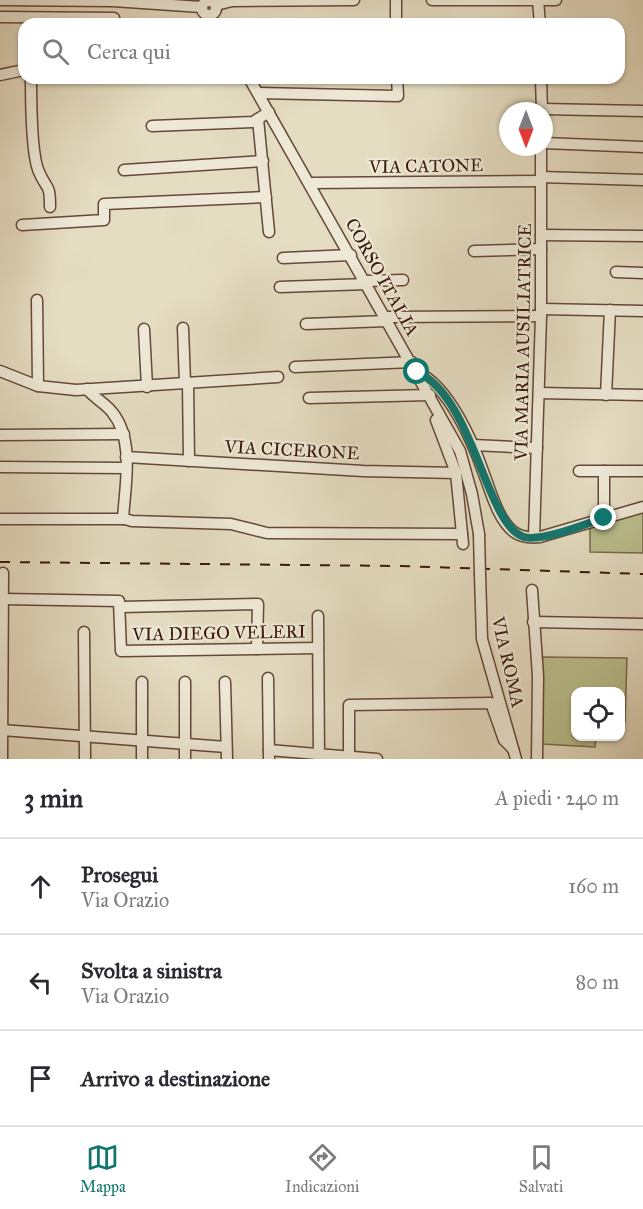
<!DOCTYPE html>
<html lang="it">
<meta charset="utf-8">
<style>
body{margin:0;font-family:"IM FELL Great Primer",serif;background:#f2f2f3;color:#2b2b33}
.controls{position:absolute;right:18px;bottom:18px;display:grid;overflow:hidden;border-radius:12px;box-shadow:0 2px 4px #0004}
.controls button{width:54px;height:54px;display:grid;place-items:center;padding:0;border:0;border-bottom:2px solid #e1e1e2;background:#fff;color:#2b2b33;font:30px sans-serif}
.compass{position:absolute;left:499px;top:102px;width:54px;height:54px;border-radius:50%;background:#fff;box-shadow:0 2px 4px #0004;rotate:180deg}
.stop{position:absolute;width:18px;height:18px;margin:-14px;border:4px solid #0f766e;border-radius:50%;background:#fff}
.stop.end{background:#0f766e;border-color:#fff;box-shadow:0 2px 6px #0008}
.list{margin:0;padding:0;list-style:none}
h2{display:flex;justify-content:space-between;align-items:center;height:78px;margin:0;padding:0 24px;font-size:26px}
h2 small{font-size:20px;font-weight:400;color:#7c7c81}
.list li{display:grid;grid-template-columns:39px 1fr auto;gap:18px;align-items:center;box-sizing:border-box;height:96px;padding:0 24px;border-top:2px solid #e1e1e2}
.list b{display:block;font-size:22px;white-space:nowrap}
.list p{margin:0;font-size:20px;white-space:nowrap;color:#7c7c81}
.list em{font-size:20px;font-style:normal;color:#7c7c81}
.icon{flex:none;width:33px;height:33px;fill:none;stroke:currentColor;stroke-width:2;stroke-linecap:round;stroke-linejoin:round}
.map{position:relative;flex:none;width:643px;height:759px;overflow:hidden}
.search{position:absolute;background:#fff;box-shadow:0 2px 4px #0004;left:18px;right:18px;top:18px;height:66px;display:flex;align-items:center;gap:15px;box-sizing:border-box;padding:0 21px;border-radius:18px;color:#7c7c81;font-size:22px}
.sheet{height:366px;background:#fff}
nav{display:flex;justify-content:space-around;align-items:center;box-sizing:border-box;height:84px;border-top:2px solid #e1e1e2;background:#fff;font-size:16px;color:#7c7c81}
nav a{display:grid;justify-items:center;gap:3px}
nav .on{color:#0f766e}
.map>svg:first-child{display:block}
.green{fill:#bbbf8e;stroke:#7a6b4c;stroke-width:1.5}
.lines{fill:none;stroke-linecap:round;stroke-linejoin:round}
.minor-casing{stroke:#654839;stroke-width:13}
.minor{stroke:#eee9d7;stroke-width:10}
.rail{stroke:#3a170b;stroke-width:2;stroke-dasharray:10 10;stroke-linecap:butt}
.minor-bridge-casing{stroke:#654839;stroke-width:13;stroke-linecap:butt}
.minor-bridge{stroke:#eee9d7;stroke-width:10}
.route{stroke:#0f766e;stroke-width:8}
.labels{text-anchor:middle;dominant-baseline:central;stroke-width:4.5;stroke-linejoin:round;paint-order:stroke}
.street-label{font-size:18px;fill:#3a170b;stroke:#eee9d7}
</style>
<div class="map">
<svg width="643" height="759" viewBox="0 0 643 759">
<rect width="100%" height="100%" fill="#e5ddc2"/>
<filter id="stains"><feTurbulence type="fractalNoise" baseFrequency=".00333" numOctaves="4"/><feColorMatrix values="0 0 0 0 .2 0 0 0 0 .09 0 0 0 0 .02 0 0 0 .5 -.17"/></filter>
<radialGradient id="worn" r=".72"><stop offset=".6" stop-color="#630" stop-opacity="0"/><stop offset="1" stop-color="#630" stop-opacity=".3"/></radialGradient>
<g class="green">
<path d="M643,512V553L590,552V528Z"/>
<path d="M542,657L627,658L625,722H621L620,692H576V736L596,737L595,747L542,744Z"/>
</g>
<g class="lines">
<defs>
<g id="minor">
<path d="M0,0L113,1L201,7"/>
<path d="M396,0V24"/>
<path d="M432,0H556"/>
<path d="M538,0L540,24"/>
<circle cx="209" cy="8" r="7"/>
<path d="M216,5L232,1L354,0"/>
<path d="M0,17L114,18"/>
<path d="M0,75L24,70"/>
<path d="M31,78C31,99 31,155 39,172C47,191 50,182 50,207"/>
<path d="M249,78L460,451L472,494L479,534"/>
<path d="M541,78L542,111"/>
<path d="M258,93L398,96L397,78"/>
<path d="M542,109L643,111"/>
<path d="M258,119L269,232"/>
<path d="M152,126L253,122L269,112"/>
<path d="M544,143L643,147"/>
<path d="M124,170L263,161"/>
<path d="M541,177L643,180"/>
<path d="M310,183L541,181"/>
<path d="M22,225L104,220V204L266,197"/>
<path d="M541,235L643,236"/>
<path d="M474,251L541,249"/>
<path d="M283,258L351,255"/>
<path d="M616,272L643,273"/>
<path d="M365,281L403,280"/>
<path d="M280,287L367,284"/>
<path d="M37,300L38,386"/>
<path d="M541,309L643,311"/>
<path d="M385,317L541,316"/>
<path d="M306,324L387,321"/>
<path d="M183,328L185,383"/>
<path d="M144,329L147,387"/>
<path d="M295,367L412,362"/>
<path d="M0,371L38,386L76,390L278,377"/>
<path d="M417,372C449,386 473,442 484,474C491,492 498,520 514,532C522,538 531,538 540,537L643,507"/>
<path d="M188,383L189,461"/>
<path d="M87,389C94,398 105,403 112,412C135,440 125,485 123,519"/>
<path d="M539,393L643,395"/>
<path d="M606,395L610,310"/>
<path d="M309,398L430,395"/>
<path d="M436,420L456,473L463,544"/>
<path d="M0,435L124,434"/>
<path d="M473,445L537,448"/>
<path d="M126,457L363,471L456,473"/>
<path d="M0,467L125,468"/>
<path d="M579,471H643"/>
<path d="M604,518V471"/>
<path d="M0,519H125L132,521L231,524L267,533L462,534"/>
<path d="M534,537L541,316V147"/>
<path d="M480,575L482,639L516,759"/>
<path d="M532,590L538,676L537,759"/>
<path d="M3,599L119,601L121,651L318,648"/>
<path d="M121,607L258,604L257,649"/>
<path d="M318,616L319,759"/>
<path d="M533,622L643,624"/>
<path d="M84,632L85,759"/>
<path d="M268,678L269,759"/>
<path d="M142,682V759"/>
<path d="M225,682L227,759"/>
<path d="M2,730L226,747"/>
<path d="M269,750L377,759"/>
<path d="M2,759L3,573"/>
<path d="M185,759V682"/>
<path d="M349,759V705L491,703L504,740L513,749"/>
</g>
</defs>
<use href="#minor" class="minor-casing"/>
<use href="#minor" class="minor"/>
<path class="rail" d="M0,562L400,566L643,574"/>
<defs>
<path id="minor-bridge" d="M479,534L480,575"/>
</defs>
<use href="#minor-bridge" class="minor-bridge-casing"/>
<use href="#minor-bridge" class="minor-bridge"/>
</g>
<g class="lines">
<path class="route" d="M417,372C474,397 486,526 524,537C542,542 585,524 604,518"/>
</g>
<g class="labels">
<g class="street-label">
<text transform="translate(426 166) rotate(-1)">VIA CATONE</text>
<text transform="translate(382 277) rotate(61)">CORSO ITALIA</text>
<text transform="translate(523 342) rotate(-89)">VIA MARIA AUSILIATRICE</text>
<text transform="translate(292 450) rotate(3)">VIA CICERONE</text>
<text transform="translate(219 633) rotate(-1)">VIA DIEGO VELERI</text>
<text transform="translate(508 662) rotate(77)">VIA ROMA</text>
</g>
</g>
<rect width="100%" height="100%" filter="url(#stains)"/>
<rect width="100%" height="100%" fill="url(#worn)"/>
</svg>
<div class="controls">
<button><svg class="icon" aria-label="locate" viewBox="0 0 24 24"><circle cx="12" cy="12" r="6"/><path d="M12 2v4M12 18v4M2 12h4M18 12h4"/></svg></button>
</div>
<svg class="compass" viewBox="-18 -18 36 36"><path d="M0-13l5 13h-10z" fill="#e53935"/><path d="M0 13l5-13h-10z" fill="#7c7c81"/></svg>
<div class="stop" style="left:417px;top:372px"></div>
<div class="stop end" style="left:604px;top:518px"></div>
<div class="search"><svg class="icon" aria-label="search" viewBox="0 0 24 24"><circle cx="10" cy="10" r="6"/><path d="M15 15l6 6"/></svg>Cerca qui</div>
</div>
<section class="sheet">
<h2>3 min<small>A piedi · 240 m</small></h2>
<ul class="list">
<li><svg class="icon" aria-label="ahead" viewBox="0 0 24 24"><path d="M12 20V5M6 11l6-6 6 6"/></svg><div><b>Prosegui</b><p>Via Orazio</p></div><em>160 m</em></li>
<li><svg class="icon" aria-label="left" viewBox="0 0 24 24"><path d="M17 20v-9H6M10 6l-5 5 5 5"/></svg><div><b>Svolta a sinistra</b><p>Via Orazio</p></div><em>80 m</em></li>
<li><svg class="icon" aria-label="arrive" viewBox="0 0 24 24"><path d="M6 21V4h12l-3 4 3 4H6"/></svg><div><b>Arrivo a destinazione</b></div></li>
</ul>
</section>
<nav>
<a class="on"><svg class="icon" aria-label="map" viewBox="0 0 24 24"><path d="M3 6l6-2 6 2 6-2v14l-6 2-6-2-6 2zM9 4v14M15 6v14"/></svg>Mappa</a>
<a><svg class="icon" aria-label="directions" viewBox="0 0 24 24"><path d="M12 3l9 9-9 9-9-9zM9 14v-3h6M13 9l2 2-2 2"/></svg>Indicazioni</a>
<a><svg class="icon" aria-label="saved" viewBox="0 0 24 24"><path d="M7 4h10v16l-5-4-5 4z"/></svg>Salvati</a>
</nav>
